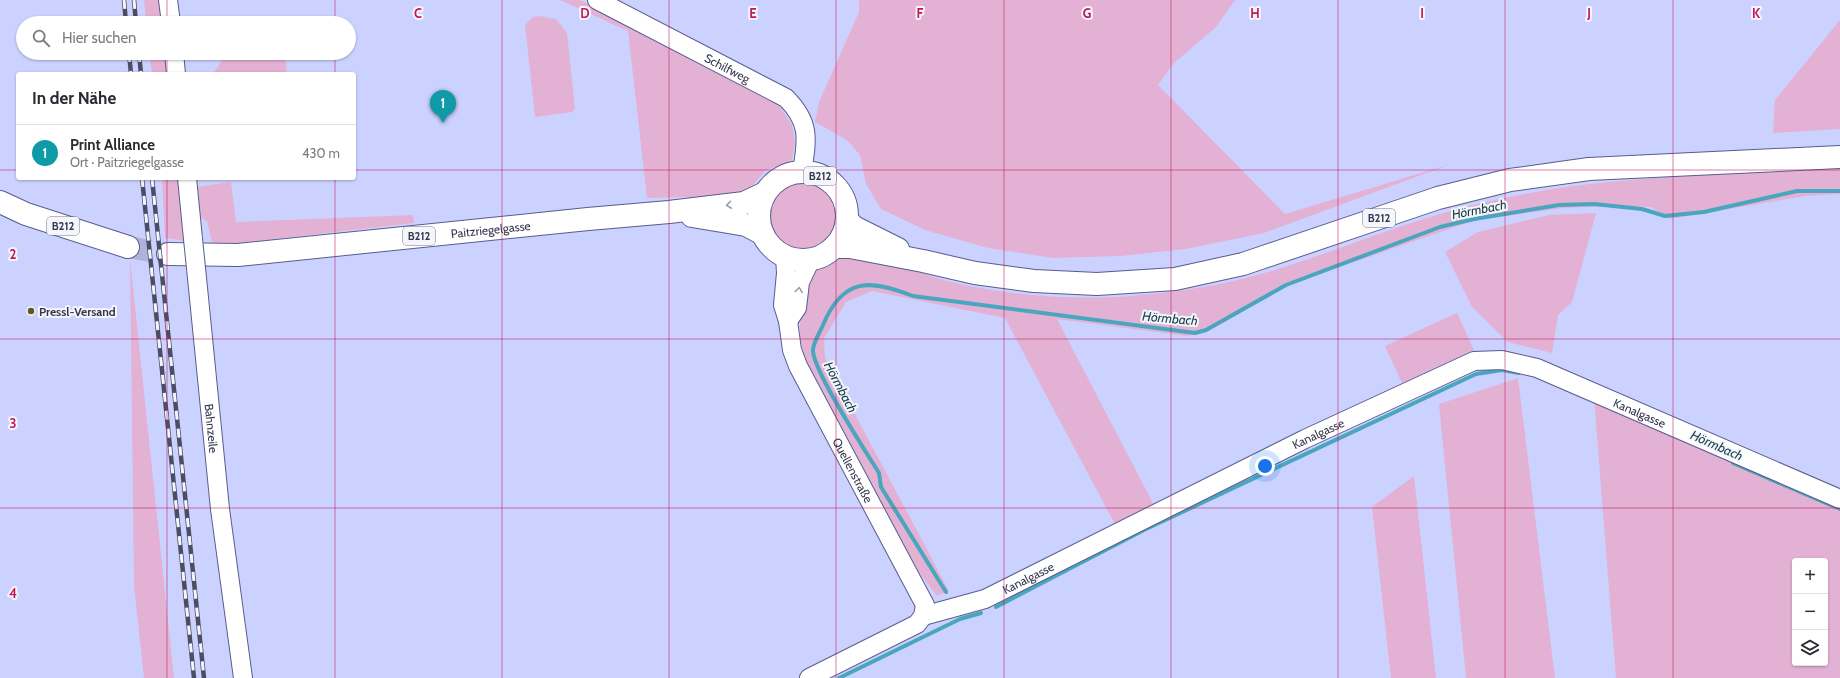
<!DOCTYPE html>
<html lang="de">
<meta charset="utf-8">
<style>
body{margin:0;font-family:Cabin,sans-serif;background:#f7f7f7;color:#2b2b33}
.controls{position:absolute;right:12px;bottom:12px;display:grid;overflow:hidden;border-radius:4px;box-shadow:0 1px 3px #0004}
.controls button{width:36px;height:36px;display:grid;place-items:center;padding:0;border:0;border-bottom:1px solid #e1e1e2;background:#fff;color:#2b2b33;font:20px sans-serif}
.you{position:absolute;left:1265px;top:466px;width:14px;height:14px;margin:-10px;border:3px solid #fff;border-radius:50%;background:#1a73e8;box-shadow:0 0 0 6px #1a73e833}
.badge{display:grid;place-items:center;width:26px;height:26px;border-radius:50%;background:#605622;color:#fff;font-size:13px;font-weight:700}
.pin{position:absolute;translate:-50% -33px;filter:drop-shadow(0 1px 2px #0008)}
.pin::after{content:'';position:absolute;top:21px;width:14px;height:12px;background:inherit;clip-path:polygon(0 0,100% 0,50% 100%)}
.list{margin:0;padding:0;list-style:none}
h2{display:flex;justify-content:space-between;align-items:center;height:52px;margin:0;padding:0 16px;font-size:17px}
h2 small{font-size:13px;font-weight:400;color:#7c7c81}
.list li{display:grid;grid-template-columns:26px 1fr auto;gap:12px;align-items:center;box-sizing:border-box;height:56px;padding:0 16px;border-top:1px solid #e1e1e2}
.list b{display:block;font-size:15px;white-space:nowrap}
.list p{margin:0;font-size:13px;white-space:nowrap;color:#7c7c81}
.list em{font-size:13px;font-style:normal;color:#7c7c81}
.icon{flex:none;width:22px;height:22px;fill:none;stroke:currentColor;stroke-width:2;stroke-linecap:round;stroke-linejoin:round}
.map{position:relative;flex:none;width:1840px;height:678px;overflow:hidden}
.search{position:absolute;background:#fff;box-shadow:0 1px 3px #0004;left:16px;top:16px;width:340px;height:44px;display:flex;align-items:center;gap:10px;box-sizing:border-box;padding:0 14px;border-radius:22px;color:#7c7c81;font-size:15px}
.panel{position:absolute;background:#fff;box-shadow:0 1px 3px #0004;left:16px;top:72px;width:340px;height:108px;border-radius:4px}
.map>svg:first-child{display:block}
.green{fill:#e3b1d3;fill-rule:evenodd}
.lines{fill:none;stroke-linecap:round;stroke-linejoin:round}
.stream{stroke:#4aa6be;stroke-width:4}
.major-tunnel{stroke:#aeb3dc;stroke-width:22;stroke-dasharray:22 11;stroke-linecap:butt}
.minor-casing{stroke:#575c8d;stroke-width:20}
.major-casing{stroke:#575c8d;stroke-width:24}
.minor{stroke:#fff;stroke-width:18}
.major{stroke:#fff;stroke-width:22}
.rail-casing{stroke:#4b4d67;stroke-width:4.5}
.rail{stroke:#f5f6fc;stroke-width:3;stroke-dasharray:9;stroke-linecap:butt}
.minor-bridge-casing{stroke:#575c8d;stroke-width:20;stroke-linecap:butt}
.minor-bridge{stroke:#fff;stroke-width:18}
.oneway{stroke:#9a9ca7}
.grid{fill:none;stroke:#c2185b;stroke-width:1;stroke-opacity:0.55}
.poi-dot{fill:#605622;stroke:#f5f6fc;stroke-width:1.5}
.labels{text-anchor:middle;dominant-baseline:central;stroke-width:4;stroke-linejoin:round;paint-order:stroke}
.shield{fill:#f5f6fc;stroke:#6f7183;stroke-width:1}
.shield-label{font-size:11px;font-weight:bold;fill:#36384f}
.street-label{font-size:12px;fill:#36384f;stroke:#f5f6fc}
.poi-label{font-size:12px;font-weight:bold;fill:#36384f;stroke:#f5f6fc;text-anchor:start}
.water-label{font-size:13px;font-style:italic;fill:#143e49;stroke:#f5f6fc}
.grid-label{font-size:13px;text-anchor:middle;font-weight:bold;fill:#c2185b;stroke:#f5f6fc;stroke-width:4;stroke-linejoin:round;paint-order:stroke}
</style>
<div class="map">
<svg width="1840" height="678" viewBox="0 0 1840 678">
<rect width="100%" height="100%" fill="#ccd2ff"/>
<g class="green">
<path d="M144,0H161L163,23H146Z"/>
<path d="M560,0H580L670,40L771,93L792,125L795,143L792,160L765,171L749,190L733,196L647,198L628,31Z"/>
<path d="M859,0H1235L1216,27L1173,64L1158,85L1285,214L1451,164L1264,233L1185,249L1121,256L1053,258L988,248L925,230L881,209L866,184L860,155L847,140L815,122L819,102L859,12Z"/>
<path d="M539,16L556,19L567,33L575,109L572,112L535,117L525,25L533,17Z"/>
<path d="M1840,20V129L1773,133L1775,100Z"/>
<path d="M149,53H167L170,74H152Z"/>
<path d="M267,53H285L287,74H213L223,59Z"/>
<path d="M1840,169V194L1805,196L1670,219L1651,207L1610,206L1562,208L1472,221L1288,285L1209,331L1187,336L1057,319L1155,507L1117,528L1005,318L872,291L846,302L824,338L825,358L949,591L937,596L918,571L804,356C802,347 799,337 800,328C800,314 806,284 814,273C819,267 831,262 838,259C860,251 884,262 905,268C923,273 941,280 960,284C1015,296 1074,300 1130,296C1181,292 1232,284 1281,268C1347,247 1410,220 1477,204C1596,175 1718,175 1840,169Z"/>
<path d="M162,178H181L187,241L165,238Z"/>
<circle cx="802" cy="216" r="34"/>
<path d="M231,182L236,222L413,215L414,223L239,243H212L207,221L198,216L195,187Z"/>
<path d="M1596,213L1572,302L1558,315L1552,353L1508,342L1472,307L1445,252L1478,232L1549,215Z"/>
<path d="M130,259L174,678H144L134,586Z"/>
<path d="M1457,313L1474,350L1402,383L1385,346Z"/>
<path d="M1518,378L1555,678H1466L1439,404Z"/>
<path d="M1593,385L1840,494V678H1616ZM1795,561H1825V663H1795Z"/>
<path d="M1414,476L1436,678H1391L1372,507Z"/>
</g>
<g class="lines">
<g class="stream">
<path d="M1733,463L1840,509"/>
<path d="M946,592L881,487L879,473C866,452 812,369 813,350C813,343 820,332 823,325C843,277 870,279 913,296L1195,333L1206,330L1286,285L1440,227L1474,219L1559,205L1594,204L1642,209L1665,216L1704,212L1797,191H1840"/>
<path d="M996,607L1144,530L1476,374L1502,370L1519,373"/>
<path d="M839,678L960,619L981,613"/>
</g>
<path class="major-tunnel" d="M128,247L168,254"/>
<defs>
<g id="minor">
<path d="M168,0L171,23"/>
<path id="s1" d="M597,0L786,98C811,123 807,140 802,172"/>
<path d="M174,53L176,74"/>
<path d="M187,178L193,239"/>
<path id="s2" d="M785,256L786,273L783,305L788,321L792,350L798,366L925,605L923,616"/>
<path id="s3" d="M196,268L220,509L243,678"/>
<path d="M788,321L797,308L800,282L811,259"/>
<path id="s4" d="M809,678L917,624L923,616L985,599L1305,439L1474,361L1502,360L1537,368L1840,499"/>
</g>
<g id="major">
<circle cx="803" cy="216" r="44"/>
<path d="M0,202L26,214L128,247"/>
<path d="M692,216L746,225L763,234"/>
<path d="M847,220L854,227L898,249"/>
<path d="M834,247H850L923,261L975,273L1034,281L1097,284L1175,279L1243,264L1438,198L1510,180L1589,169L1840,157"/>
<path id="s5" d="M168,254L238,255L588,219L669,212L744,203L765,193"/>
</g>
</defs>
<use href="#minor" class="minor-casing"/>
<use href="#major" class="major-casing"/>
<use href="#minor" class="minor"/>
<use href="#major" class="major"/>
<defs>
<g id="rail">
<path d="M124,0L126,23"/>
<path d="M134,0L136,23"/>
<path d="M129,53L131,74"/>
<path d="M139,53L141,74"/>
<path d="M142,178L194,678"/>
<path d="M152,178L204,678"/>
</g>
</defs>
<use href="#rail" class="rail-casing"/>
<use href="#rail" class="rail"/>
<defs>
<path id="minor-bridge" d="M193,239L196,268"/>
</defs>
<use href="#minor-bridge" class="minor-bridge-casing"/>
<use href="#minor-bridge" class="minor-bridge"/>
</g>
<defs><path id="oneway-chevron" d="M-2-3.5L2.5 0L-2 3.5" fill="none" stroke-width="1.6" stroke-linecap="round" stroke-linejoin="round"/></defs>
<g class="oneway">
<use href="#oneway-chevron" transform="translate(729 205) rotate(172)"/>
<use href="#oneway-chevron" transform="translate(799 290) rotate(-82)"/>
</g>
<path class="grid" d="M167,0V23M335,0V23M502,0V678M669,0V678M836,0V678M1004,0V678M1171,0V678M1338,0V678M1505,0V678M1673,0V678M167,53V74M335,53V74M0,170H18M354,170H1840M167,178V678M335,178V678M0,339H1840M0,508H1840"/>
<circle class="poi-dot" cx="31" cy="311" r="4"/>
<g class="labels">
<g class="shield">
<rect x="804" y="167" width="32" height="18" rx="3"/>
<rect x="1363" y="209" width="32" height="18" rx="3"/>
<rect x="47" y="217" width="32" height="18" rx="3"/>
<rect x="403" y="227" width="32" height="18" rx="3"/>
</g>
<g class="shield-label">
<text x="820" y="176">B212</text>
<text x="1379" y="218">B212</text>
<text x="63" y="226">B212</text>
<text x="419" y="236">B212</text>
</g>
<g class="street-label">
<text stroke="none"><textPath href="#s1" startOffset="147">Schilfweg</textPath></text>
<text stroke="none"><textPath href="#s5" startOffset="324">Paitzriegelgasse</textPath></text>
<text stroke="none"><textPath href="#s4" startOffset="915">Kanalgasse</textPath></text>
<text stroke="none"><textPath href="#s3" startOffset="161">Bahnzeile</textPath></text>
<text stroke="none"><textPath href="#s4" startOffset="567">Kanalgasse</textPath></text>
<text stroke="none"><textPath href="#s2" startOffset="230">Quellenstraße</textPath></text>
<text stroke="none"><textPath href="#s4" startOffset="243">Kanalgasse</textPath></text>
</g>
<g class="poi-label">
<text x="39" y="311">Pressl-Versand</text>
</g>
<g class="water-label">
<text transform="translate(1479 209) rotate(-11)">Hörmbach</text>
<text transform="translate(1170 318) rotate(5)">Hörmbach</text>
<text transform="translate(841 387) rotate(62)">Hörmbach</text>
<text transform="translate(1717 445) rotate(24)">Hörmbach</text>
</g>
</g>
<g class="grid-label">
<text x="418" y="18">C</text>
<text x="585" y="18">D</text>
<text x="753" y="18">E</text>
<text x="920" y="18">F</text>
<text x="1087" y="18">G</text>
<text x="1255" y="18">H</text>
<text x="1422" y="18">I</text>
<text x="1589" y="18">J</text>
<text x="1756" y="18">K</text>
<text x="13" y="259">2</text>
<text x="13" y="428">3</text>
<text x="13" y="598">4</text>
</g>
</svg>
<div class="controls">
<button>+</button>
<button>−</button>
<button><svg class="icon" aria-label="layers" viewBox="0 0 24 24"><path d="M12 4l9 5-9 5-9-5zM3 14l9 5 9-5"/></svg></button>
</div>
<div class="you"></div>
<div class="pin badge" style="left:443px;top:123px;background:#0f9aa8">1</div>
<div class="search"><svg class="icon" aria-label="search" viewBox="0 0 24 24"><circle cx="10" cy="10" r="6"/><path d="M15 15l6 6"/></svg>Hier suchen</div>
<section class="panel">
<h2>In der Nähe<small></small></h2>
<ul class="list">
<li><span class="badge" style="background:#0f9aa8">1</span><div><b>Print Alliance</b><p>Ort · Paitzriegelgasse</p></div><em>430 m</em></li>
</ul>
</section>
</div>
